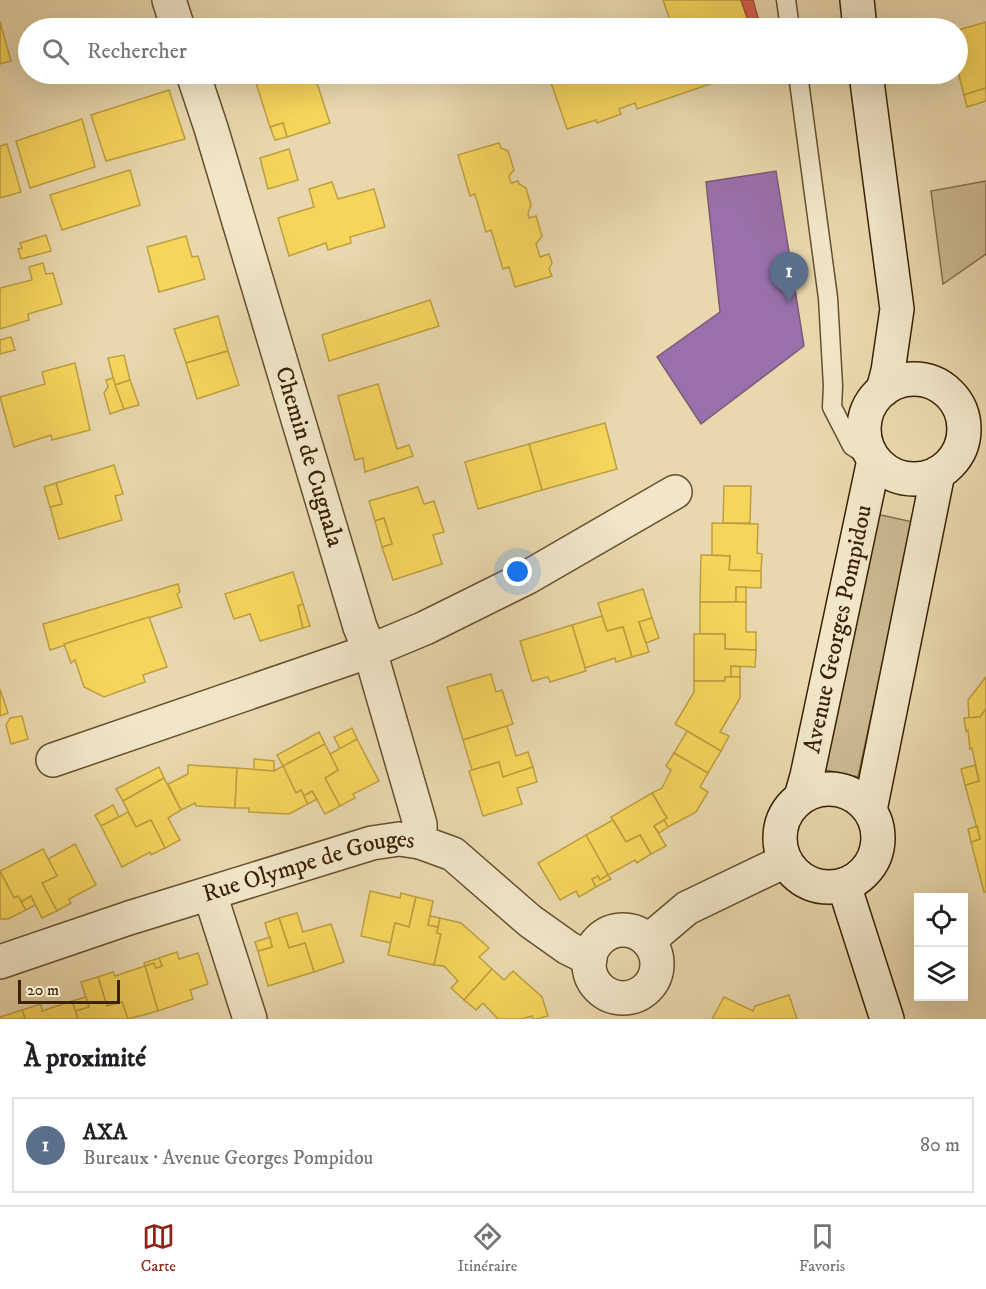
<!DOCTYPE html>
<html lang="fr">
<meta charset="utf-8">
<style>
body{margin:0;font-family:"IM FELL DW Pica",serif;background:#f2f2f2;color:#202124}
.controls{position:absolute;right:18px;bottom:18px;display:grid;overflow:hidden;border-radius:0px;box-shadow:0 6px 24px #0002}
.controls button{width:54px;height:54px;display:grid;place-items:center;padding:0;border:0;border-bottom:2px solid #e0e0e0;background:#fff;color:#202124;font:30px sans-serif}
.scale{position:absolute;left:18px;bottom:15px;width:102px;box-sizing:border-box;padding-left:6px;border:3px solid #3b2202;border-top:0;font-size:16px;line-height:21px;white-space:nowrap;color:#3b2202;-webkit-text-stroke:4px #f1e6ca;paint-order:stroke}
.you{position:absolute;left:518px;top:572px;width:21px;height:21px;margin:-15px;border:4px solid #fff;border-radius:50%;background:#1a73e8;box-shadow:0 0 0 9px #1a73e833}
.badge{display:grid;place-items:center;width:39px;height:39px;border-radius:50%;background:#8f2418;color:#fff;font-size:20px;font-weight:700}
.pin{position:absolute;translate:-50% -50px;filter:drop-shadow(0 2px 3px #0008)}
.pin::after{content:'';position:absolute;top:32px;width:21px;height:18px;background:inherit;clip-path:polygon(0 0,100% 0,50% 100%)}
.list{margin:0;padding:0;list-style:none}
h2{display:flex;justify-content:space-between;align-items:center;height:78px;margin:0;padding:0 24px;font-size:26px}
h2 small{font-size:20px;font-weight:400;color:#757577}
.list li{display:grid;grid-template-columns:39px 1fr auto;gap:18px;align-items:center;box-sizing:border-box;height:96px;margin:0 12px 12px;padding:0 12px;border:2px solid #e0e0e0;border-radius:0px}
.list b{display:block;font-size:22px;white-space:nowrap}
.list p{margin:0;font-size:20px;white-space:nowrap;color:#757577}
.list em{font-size:20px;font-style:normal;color:#757577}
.icon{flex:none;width:33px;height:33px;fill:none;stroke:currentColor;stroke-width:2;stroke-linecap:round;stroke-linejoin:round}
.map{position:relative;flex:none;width:986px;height:1019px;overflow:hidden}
.search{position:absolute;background:#fff;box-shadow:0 6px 24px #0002;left:18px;right:18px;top:18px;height:66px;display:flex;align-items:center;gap:15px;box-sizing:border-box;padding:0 21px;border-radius:33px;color:#757577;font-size:22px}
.sheet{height:186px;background:#fff}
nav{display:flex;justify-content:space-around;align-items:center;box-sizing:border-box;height:84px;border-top:2px solid #e0e0e0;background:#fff;font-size:16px;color:#757577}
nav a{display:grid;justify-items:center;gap:3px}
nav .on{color:#8f2418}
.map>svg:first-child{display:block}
.green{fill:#cbb990;stroke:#836e49;stroke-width:1.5}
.homes{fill:#f6d55c;stroke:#be9f41;stroke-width:1.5}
.shops{fill:#d6604d;stroke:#a84d36;stroke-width:1.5}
.offices{fill:#9970ab;stroke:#7d5978;stroke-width:1.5}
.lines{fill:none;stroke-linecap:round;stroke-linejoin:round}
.lane-casing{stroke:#66502d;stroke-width:21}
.street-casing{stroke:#66502d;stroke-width:36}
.secondary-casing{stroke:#3b2202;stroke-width:36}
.lane{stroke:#f1e6ca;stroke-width:18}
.street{stroke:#f1e6ca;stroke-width:33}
.secondary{stroke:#f1e6ca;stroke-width:33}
.labels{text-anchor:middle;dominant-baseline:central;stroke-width:6;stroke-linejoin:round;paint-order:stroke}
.street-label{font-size:24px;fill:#3b2202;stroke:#f1e6ca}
</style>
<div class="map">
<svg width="986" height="1019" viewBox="0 0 986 1019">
<rect width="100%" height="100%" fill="#e9d8ad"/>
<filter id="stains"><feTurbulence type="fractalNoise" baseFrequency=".00333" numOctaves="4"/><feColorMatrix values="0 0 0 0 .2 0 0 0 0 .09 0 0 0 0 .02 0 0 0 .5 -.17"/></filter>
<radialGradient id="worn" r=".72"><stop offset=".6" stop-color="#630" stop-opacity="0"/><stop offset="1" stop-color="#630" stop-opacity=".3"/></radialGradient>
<g class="green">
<path d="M986,181V254L943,284L931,191Z"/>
<path d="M872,513L913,522L858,777L817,768Z"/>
</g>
<g class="homes">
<path d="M663,0H741L750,26L749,28H645L670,20Z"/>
<path d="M283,20L286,28H255Z"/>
<path d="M0,22L11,61L0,64Z"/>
<path d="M986,22V88L964,95L958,72V30Z"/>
<path d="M276,74H314L330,123L287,137L283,123L270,127L255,80Z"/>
<path d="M548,74H725L722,80L637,109L635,103L619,109L621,114L597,123L596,120L567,129Z"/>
<path d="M986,88V101L967,107L964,95Z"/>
<path d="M169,90L185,139L106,161L91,115Z"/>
<path d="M82,119L95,167L30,188L16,141Z"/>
<path d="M283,123L287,137L275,140L270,127Z"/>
<path d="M499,143L501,148L508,151L514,170L509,176L511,183L518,181L519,184L526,188L531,205L528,213L529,218L536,216L542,236L536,244L540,257L549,254L552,263L549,269L552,276L515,287L509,267L503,269L491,230L486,232L475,194L470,196L458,155Z"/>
<path d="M7,144L21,192L0,198V146Z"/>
<path d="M289,149L298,180L268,189L260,158Z"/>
<path d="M130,170L140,205L62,230L50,195Z"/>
<path d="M332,182L338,199L374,189L385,227L350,237L351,243L328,250L326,243L289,256L278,218L314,207L309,189Z"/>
<path d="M46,235L51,251L21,259L18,249L22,248L20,243Z"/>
<path d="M186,236L192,257L198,256L205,279L159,292L147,247Z"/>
<path d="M43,263L46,274L53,273L62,304L28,314L29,320L0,329V288L32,280L29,267Z"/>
<path d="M430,300L439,326L329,361L322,335Z"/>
<path d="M218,316L228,351L186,363L174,329Z"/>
<path d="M11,337L15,350L0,354V340Z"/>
<path d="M228,351L239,385L197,399L186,363Z"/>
<path d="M124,355L130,380L115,385L108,358Z"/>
<path d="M75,363L90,430L52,440L51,435L14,447L0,397L45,384L42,372Z"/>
<path d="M113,378L124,409L110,414L104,393L108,387L106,380Z"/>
<path d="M130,380L139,405L124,409L115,385Z"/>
<path d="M378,384L397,449L409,445L413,456L365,472L363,458L355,460L338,396Z"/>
<path d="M605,423L617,469L542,490L529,444Z"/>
<path d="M529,444L542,490L478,509L465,462Z"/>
<path d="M114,465L123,494L115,496L122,520L59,539L50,507L62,504L56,483Z"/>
<path d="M56,483L62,504L50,507L44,487Z"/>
<path d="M724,486H751L750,523H723Z"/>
<path d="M418,487L424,504L434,501L444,532L433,535L442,564L393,580L382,547L392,544L384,518L375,521L369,501Z"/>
<path d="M384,518L392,544L382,547L375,521Z"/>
<path d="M712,523L758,524L757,553L762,554L761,571L729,570L730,556L712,555Z"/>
<path d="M701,555L730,556L729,570L761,571V588L736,587V602H700Z"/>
<path d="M293,572L303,604L298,606L303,628L260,641L250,614L234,619L225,594Z"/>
<path d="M178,584L180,592L177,594L182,607L50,650L43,624Z"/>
<rect x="736" y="587" width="10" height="15"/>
<path d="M643,589L652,618L639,622L649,652L632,657L623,627L607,631L598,603Z"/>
<path d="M700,602H746V632H756V650L725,649V634H700Z"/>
<path d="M303,604L310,626L303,628L298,606Z"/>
<path d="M602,616L607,631L623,627L632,657L616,662L615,658L585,668L572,625Z"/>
<path d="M149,617L167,667L143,675L145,682L104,697L84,687L75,660L71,663L64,644Z"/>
<path d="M652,618L659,638L646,643L639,622Z"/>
<path d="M572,625L586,671L550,682L548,677L532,681L520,641Z"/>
<path d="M694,634H725V649L756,650L755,667L731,666V677H725V681H694Z"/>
<path d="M731,666L740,667V677H731Z"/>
<path d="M491,674L496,692L502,690L513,724L463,740L447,687Z"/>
<path d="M725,677H740V698L720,732L729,736L721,751L675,724L694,692V681H725Z"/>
<path d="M986,677V709L980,717L969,718L968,700Z"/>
<path d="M0,689L8,713L0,716Z"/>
<path d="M986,709V892H984L971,842L980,839L965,785L979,781L972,748L970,749L968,730L966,731L964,718L980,717Z"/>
<path d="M22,716L28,739L11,744L6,725L10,718Z"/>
<path d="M507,726L516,756L528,752L533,767L503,777L499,762L472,770L463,740Z"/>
<path d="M352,728L357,739L340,749L334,737Z"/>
<path d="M687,731L721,751L708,773L674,753Z"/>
<path d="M319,732L325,744L283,766L277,755Z"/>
<path d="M357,739L379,781L353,794L355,798L340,806L325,778L338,770L330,754Z"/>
<path d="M325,744L338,770L325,778L340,806L325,814L312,791L304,796L301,790L296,793L283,766Z"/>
<path d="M674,753L708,773L700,787L708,792L696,812L668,827L664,820L667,818L652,793L662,788L671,770L666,766Z"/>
<path d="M254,759L274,761V771L254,770Z"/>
<path d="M499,762L503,777L533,767L537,782L517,788L522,804L483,816L469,771Z"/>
<path d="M188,765L237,768L235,808L196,806L195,803L181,810L168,784L188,774Z"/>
<path d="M975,765L979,781L965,785L961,769Z"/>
<path d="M283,766L296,793L301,790L308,804L289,814L249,812V808H235L237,768L274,771Z"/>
<path d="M159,767L164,778L123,801L116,789Z"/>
<path d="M164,778L181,810L168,818L180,840L165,848L151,820L136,827L123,801Z"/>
<path d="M312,791L317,799L308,804L304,796Z"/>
<path d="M652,793L667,818L654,826L666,846L651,854L640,835L626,842L611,817Z"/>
<path d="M113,805L119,817L101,826L95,815Z"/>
<path d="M128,812L136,827L151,820L165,848L151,855L150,852L122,867L101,826Z"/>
<path d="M613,820L626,842L640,835L651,854L637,863L635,860L608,875L586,835Z"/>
<path d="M664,820L668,827L659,833L654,826Z"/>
<path d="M977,826L980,839L971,842L968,829Z"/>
<path d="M586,835L608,875L600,880L598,876L592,879L596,887L579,897L576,891L560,900L538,863Z"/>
<path d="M75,844L96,885L69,899L71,903L57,911L42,883L57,876L48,859Z"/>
<path d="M43,849L57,876L42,883L57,911L42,918L31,896L21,902L18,896L14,898L0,871Z"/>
<path d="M0,871L14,898L18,896L26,910L8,919H0Z"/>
<path d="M608,875L611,879L596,887L592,879L598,876L600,880Z"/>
<path d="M370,891L400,898L401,893L416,897L409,927L395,923L391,943L361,936Z"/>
<path d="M31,896L35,905L26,910L21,902Z"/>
<path d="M416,897L433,901L428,925L438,927L437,933L441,934L434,965L388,955L395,923L409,927Z"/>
<path d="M297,913L303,932L331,924L344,962L314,972L305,943L289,948L279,918Z"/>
<path d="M430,916L440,918L438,927L428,925Z"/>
<path d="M279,918L289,948L305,943L314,972L268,986L258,951L272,947L265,923Z"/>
<path d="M440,918L461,923L489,948L479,957L492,969L464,1000L451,988L458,981L444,966L434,965L441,934L437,933Z"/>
<path d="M270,937L272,947L258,951L255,942Z"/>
<path d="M177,952L179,959L198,953L208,984L190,990L193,999L158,1011L145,966L154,963L156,968L162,966L159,958Z"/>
<path d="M159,958L162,966L156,968L154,963L145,966L144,963Z"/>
<path d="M145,966L158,1011L128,1019L122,1002L107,1006L98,977L113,972L115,976Z"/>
<path d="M492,969L504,980L513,971L542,997L548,1016L536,1019H533L532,1016L522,1019H498L483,1003L476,1010L464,1000Z"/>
<path d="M98,977L107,1006L122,1002L128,1019H78L75,1011L89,1007L81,982Z"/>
<path d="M789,995L797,1019H712L724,997L753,1011L755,1006Z"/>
<path d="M86,997L89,1007L75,1011L72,1001Z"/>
<path d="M72,1001L78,1019H25L22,1010L41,1004L42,1011Z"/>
<path d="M22,1010L25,1019H0V1017Z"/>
</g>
<path class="shops" d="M741,0H753L761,28H749L750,26Z"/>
<path class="offices" d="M776,171L804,346L701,424L657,357L720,312L706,182Z"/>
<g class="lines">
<defs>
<g id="lane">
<path d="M786,0L790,28"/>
<path d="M798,74L828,298L833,386L832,407L852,446L874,460"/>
</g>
<g id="street">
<path d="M169,0L178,28"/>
<path id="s1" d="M193,74L211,128L360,627L370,651L420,824V842"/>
<path d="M53,760L370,651L425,628L528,577L675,492"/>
<path d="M210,894L250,1019"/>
<circle cx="623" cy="964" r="34"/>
<path d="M648,941L687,908L785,861"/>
<path id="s2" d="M0,962L129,918L372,843L399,839L420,842L453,854L530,921L568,948L590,959"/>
</g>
<g id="secondary">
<path d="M857,0L860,28"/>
<path d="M866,74L897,309L888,371L883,390"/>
<circle cx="914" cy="429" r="50"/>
<circle cx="829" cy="838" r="49"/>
<path id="s3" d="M801,797L807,776L874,460"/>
<path d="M870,810L938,473"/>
<path d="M844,885L887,1019"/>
</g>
</defs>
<use href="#lane" class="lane-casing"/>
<use href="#street" class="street-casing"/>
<use href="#secondary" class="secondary-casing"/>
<use href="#lane" class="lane"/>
<use href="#street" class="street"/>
<use href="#secondary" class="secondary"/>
</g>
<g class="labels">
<g class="street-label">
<text stroke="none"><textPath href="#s1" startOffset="400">Chemin de Cugnala</textPath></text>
<text stroke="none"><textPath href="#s3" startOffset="172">Avenue Georges Pompidou</textPath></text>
<text stroke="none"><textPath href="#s2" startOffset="324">Rue Olympe de Gouges</textPath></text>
</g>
</g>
<rect width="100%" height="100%" filter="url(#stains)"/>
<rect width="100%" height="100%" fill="url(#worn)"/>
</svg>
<div class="controls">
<button><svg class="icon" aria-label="locate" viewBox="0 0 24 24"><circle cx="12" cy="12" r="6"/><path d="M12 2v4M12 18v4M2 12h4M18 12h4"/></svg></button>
<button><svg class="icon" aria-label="layers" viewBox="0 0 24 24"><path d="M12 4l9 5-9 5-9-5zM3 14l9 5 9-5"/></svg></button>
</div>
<div class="scale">20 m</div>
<div class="you"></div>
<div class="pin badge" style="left:789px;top:302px;background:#5c6f8a">1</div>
<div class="search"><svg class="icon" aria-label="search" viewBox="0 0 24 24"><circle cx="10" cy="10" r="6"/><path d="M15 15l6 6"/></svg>Rechercher</div>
</div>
<section class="sheet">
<h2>À proximité<small></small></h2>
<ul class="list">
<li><span class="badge" style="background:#5c6f8a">1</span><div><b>AXA</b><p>Bureaux · Avenue Georges Pompidou</p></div><em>80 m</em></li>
</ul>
</section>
<nav>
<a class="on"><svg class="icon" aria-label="map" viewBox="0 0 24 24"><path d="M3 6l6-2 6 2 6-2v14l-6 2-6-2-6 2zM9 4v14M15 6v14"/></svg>Carte</a>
<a><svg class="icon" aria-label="directions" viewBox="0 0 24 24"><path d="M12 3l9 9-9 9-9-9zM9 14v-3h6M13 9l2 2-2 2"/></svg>Itinéraire</a>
<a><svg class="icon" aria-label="saved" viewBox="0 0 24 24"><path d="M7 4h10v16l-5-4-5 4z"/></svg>Favoris</a>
</nav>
